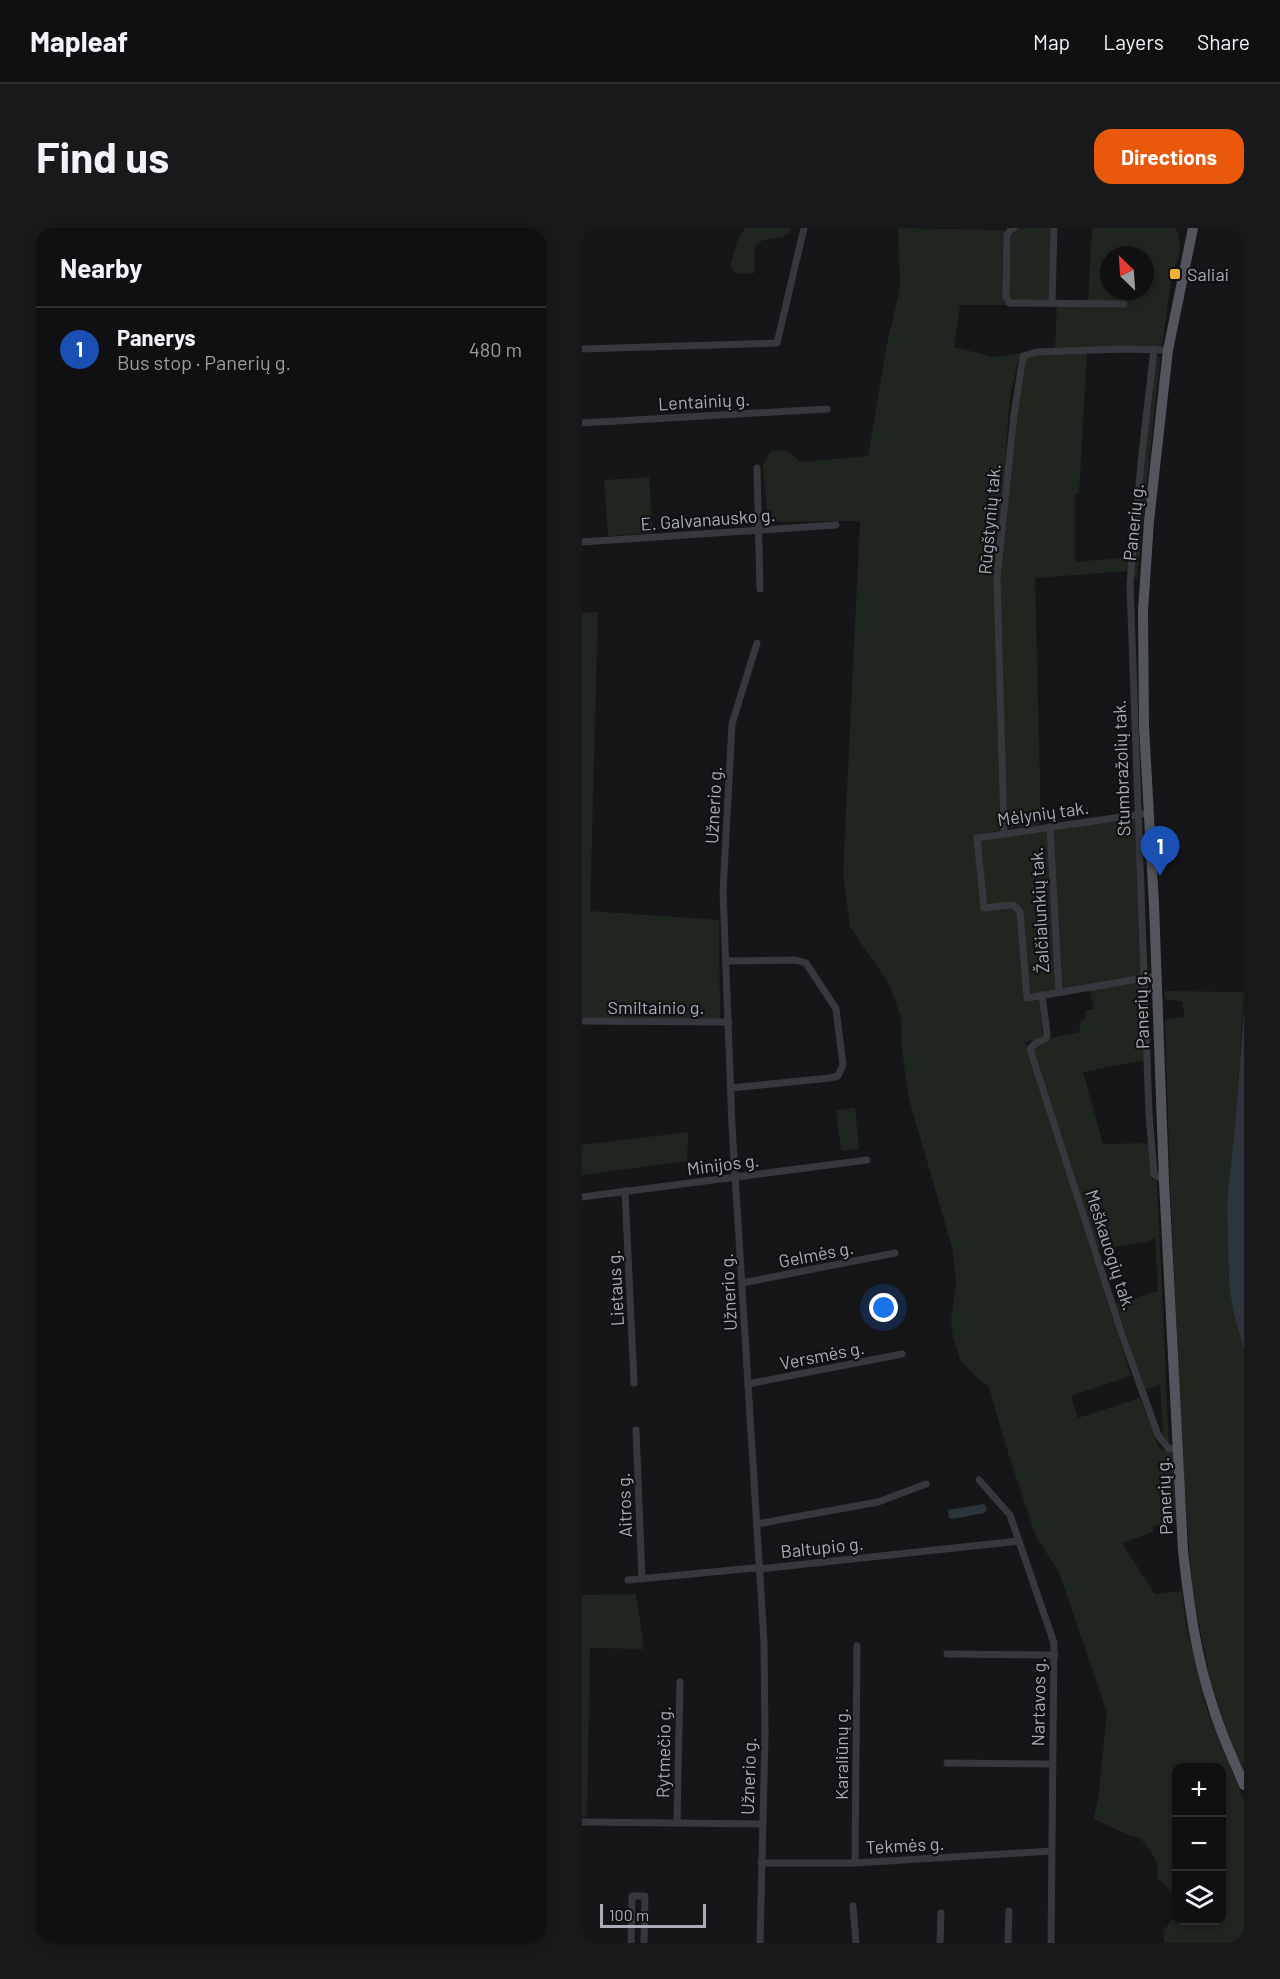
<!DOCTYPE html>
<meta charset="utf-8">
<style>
body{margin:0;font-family:Barlow,sans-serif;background:#19191b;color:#f1f3f6}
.controls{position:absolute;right:18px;bottom:18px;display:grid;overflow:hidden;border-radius:12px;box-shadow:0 3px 9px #0003}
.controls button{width:54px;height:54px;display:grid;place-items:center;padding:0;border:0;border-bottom:2px solid #303032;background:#101012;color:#f1f3f6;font:30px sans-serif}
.compass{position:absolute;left:518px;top:18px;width:54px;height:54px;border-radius:50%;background:#101012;box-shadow:0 3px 9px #0003;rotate:335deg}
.scale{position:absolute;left:18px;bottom:15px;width:106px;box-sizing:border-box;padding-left:6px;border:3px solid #a8adb8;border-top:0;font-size:16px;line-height:21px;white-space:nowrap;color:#a8adb8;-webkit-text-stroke:4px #111113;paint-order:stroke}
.you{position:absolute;left:302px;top:1080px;width:21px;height:21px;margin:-15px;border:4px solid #fff;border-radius:50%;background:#1a73e8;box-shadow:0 0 0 9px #1a73e833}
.badge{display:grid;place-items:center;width:39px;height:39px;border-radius:50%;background:#ea580c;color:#fff;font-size:20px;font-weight:700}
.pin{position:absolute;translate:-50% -50px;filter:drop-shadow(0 2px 3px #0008)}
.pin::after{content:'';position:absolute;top:32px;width:21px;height:18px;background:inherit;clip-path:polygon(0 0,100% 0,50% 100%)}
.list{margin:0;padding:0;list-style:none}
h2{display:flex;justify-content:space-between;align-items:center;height:78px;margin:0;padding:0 24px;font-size:26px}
h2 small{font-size:20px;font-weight:400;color:#9c9d9f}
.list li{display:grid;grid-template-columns:39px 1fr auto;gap:18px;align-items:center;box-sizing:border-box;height:84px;padding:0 24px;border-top:2px solid #303032}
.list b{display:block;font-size:22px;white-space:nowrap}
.list p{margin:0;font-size:20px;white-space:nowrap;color:#9c9d9f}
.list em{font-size:20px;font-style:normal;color:#9c9d9f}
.icon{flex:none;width:33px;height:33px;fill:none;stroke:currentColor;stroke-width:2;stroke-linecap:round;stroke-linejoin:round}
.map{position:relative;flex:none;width:662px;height:1715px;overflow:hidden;border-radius:18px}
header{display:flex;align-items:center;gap:36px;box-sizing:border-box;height:84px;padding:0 30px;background:#101012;border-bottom:2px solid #303032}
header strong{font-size:28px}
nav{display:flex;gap:33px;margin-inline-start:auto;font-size:21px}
.intro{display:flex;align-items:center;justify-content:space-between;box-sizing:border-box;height:144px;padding:0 36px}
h1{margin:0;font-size:42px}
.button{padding:15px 27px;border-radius:18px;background:#ea580c;color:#fff;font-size:21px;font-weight:700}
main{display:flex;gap:36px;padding:0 36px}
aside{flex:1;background:#101012;border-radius:18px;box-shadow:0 3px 9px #0003}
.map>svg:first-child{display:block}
.green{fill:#1e261f;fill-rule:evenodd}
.water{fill:#2c353c}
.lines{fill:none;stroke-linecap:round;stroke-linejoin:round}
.street{stroke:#37383d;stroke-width:7}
.primary{stroke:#53555c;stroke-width:10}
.poi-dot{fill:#f2b134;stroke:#111113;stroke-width:2}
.labels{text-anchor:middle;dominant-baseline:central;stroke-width:4.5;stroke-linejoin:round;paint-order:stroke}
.poi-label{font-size:18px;fill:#a8adb8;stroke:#111113;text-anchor:start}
.street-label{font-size:18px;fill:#a8adb8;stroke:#111113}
</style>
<header>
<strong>Mapleaf</strong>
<nav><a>Map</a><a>Layers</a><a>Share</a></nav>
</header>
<div class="intro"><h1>Find us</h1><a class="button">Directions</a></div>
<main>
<aside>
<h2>Nearby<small></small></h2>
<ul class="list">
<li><span class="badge" style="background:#1a4fb4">1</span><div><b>Panerys</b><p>Bus stop · Panerių g.</p></div><em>480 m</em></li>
</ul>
</aside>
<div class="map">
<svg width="662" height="1715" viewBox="0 0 662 1715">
<rect width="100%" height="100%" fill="#161618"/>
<g class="green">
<path d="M163,0H210C205,16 178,4 173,21C172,28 174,37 171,46L153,45L148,38L155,13Z"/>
<path d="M316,0L422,2L421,72L424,77H378L372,119L411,129L440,125L437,128L428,168L413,362L418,602L393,608L399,681L400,683L431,681L435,683L442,773L457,771L461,810L443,814L549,1148L489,1168L496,1190L558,1170L577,1220L593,1226L596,1291L571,1298V1304L540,1315L573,1366L600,1363L604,1396L625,1482L662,1572V1715H582L581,1703L594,1687V1692H640V1540H594V1667L575,1650C578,1631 568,1622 557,1609L547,1607L512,1591L517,1563L525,1485L477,1344L454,1309L423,1215L407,1159L393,1148L378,1132L371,1109L369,1092L374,1056L371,1023L327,871L320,823L319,790L307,756L268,699L261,646L278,293L191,294L185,287L181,236L189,223C198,223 209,220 213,230L220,234L286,228L304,120L318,60Z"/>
<path d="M434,0H470L468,71L465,72L428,74L426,70L429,5Z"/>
<path d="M510,0H594C598,13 601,28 591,40L580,118L473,120L475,78L506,77ZM527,27H563V63H527Z"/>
<path d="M505,125L497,265L493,266V334L547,329V343L453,350L459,594L456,597L425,600L418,342L442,132L448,127Z"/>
<path d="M574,126L578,131L555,351L551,349Z"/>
<path d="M67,249L71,305L26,308L22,252Z"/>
<path d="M16,384L8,683L137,692L138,791L0,790V385Z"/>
<path d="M553,590L561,747L559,749L479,761L470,600Z"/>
<path d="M467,601L475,761L473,764L450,766L447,760L438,680L404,678L397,611Z"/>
<path d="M560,754L563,832L501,844L521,916L567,915L571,951L575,952L587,1218L581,1210L578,1157L562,1162L534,1076L576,1063L573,1009L566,1014L516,1021L452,823L455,818L467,814L468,810L498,804L497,794L504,790L503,783L512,781L508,762Z"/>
<path d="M582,763L662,764L655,876L645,975L647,1056L651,1082L662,1123V1546L642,1497L629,1455L610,1361L600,1221L588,952L583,792L603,789L600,773L584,772Z"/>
<path d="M273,880L277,921L259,923L254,882Z"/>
<path d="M106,904L105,933L0,947V917Z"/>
<path d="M54,1366L62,1421L8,1420L5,1589H0V1367Z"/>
</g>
<g class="water">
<path d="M662,779V1123L651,1082L647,1056L645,975L655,876Z"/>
<path d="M402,1276L405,1281L402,1285L370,1291L367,1290L366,1282Z"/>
</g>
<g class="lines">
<g class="street">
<path d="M432,0L429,1L425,7L424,69L427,75L542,76"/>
<path d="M470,75L472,0"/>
<path d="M0,121L195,115L222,0"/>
<path d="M572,121L560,226L548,355L567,886L572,946L582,953"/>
<path d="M0,195L245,181"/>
<path d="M175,240L178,361"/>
<path d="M0,314L254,297"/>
<path d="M175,415L150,496L141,663L150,898L182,1414L183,1508L178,1715"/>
<path d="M560,586L395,610L402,680L430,677L434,679L438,684L445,770L574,748"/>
<path d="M468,599L477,764"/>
<path d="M422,604L415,350L432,187L441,128L454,124L541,121L586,122"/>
<path d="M145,733L214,732L224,735L254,781L261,837L256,848L248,850L149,860"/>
<path d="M460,767L465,806L464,811L454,815L448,821L540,1107L576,1207L587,1221L596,1220"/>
<path d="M0,793L147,794"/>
<path d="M43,963L52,1155"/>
<path d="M0,969L285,932"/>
<path d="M160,1055L313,1025"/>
<path d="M166,1156L320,1126"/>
<path d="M54,1202L60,1351"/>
<path d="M397,1252L428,1287L472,1415L469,1715"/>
<path d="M175,1296L296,1274L344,1256"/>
<path d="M46,1352L172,1340L178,1341L437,1313"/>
<path d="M365,1426L473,1427"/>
<path d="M365,1535L470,1536"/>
<path d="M0,1594L180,1596"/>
<path d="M95,1594L98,1454"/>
<path d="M179,1635H273L469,1623"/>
<path d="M273,1635L275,1418"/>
<path d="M271,1678L274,1715"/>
<path d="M49,1715L50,1668H63L62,1715"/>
<path d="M358,1715L359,1685"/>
<path d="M426,1715L427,1683"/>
</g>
<path class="primary" d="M611,0L586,122L567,293L561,383L562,499L572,677L582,953L601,1323C607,1376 614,1429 631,1479C639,1506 651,1531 662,1557"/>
</g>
<rect class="poi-dot" x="587" y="40" width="12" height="12" rx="3"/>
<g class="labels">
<g class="poi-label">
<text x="605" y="46">Saliai</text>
</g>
<g class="street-label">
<text transform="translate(122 173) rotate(-3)">Lentainių g.</text>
<text transform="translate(126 291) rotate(-4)">E. Galvanausko g.</text>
<text transform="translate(407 291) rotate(-85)">Rūgštynių tak.</text>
<text transform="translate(551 294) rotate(-84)">Panerių g.</text>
<text transform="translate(539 540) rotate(-92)">Stumbražolių tak.</text>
<text transform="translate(131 577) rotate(-87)">Užnerio g.</text>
<text transform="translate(461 585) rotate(-8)">Mėlynių tak.</text>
<text transform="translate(457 682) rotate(-93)">Žalčialunkių tak.</text>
<text x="74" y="779">Smiltainio g.</text>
<text transform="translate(559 782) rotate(-92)">Panerių g.</text>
<text transform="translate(141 936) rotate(-7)">Minijos g.</text>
<text transform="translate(529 1022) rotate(72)">Meškauogių tak.</text>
<text transform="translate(234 1026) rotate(-11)">Gelmės g.</text>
<text transform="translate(33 1060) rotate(-93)">Lietaus g.</text>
<text transform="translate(146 1064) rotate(-93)">Užnerio g.</text>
<text transform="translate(240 1127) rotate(-11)">Versmės g.</text>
<text transform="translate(582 1268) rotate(-93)">Panerių g.</text>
<text transform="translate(42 1277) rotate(-92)">Aitros g.</text>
<text transform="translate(240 1319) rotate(-6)">Baltupio g.</text>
<text transform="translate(456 1474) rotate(-89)">Nartavos g.</text>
<text transform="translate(81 1524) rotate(-89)">Rytmečio g.</text>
<text transform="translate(259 1526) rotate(-90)">Karaliūnų g.</text>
<text transform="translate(166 1548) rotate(-88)">Užnerio g.</text>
<text transform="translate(323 1617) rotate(-3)">Tekmės g.</text>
</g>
</g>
</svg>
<div class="controls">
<button>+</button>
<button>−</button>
<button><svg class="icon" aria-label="layers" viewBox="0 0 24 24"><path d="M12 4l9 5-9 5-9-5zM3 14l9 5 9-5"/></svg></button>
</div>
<svg class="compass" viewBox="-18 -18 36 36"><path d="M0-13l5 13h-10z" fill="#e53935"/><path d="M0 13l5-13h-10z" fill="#9c9d9f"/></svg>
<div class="scale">100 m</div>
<div class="you"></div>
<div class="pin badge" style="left:578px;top:648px;background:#1a4fb4">1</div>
</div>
</main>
